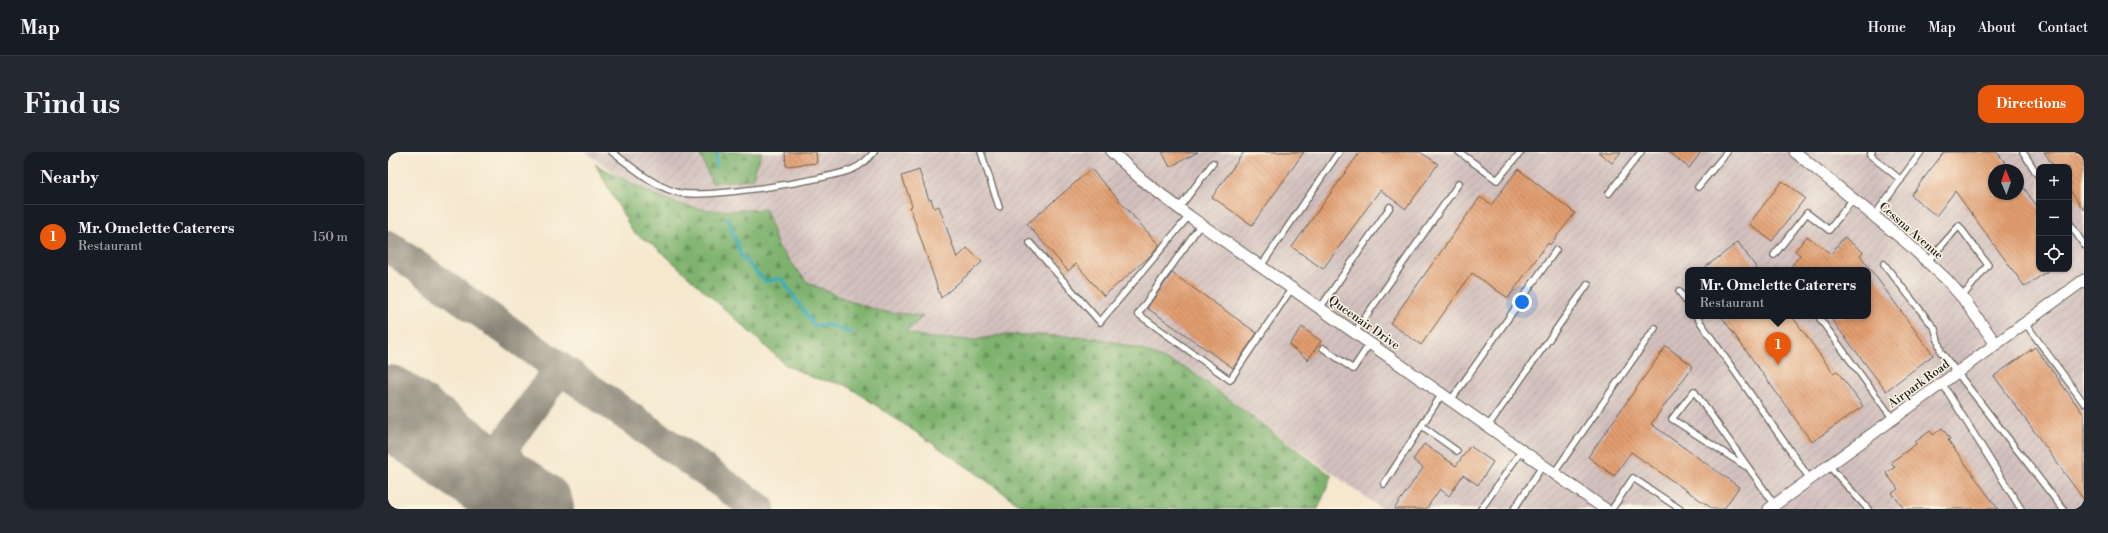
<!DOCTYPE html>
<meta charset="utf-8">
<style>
body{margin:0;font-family:"Libre Bodoni",serif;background:#242831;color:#f1f3f6}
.controls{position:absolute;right:12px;top:12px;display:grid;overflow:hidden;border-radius:8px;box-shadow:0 1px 3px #0004}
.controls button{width:36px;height:36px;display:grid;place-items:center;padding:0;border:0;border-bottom:1px solid #363941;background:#171b24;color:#f1f3f6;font:20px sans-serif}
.compass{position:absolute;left:1600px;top:12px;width:36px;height:36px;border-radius:50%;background:#171b24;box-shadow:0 1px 3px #0004;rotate:358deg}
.you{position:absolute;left:1134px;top:150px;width:14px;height:14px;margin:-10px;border:3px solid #fff;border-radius:50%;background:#1a73e8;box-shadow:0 0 0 6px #1a73e833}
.badge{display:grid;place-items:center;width:26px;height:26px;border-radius:50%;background:#ea580c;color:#fff;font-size:13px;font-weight:700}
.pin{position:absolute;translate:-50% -33px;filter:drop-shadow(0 1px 2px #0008)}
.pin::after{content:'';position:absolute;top:21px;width:14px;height:12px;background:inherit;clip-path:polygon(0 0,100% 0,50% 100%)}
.popup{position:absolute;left:1297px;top:115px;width:186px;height:52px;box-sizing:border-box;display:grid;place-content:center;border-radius:8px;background:#171b24;filter:drop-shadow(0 1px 3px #0005);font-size:13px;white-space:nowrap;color:#9ea1a6}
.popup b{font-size:15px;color:#f1f3f6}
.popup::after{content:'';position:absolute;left:50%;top:100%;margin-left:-8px;border:8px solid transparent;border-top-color:#171b24}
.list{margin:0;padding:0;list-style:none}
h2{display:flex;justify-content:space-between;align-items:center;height:52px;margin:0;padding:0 16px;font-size:17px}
h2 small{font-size:13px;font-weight:400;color:#9ea1a6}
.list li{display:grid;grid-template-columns:26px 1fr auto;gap:12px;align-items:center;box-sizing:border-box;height:64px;padding:0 16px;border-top:1px solid #363941}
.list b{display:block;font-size:15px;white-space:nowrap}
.list p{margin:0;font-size:13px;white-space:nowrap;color:#9ea1a6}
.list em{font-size:13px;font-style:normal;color:#9ea1a6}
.icon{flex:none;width:22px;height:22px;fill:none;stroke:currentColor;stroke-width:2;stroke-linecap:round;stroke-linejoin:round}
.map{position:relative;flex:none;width:1696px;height:357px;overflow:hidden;border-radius:12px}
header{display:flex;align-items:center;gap:24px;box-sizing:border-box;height:56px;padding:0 20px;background:#171b24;border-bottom:1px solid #363941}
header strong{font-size:19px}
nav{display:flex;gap:22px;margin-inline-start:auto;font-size:14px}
.intro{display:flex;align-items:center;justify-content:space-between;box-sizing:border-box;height:96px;padding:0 24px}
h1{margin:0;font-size:28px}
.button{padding:10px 18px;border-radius:12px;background:#ea580c;color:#fff;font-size:14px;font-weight:700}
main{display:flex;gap:24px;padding:0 24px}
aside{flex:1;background:#171b24;border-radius:12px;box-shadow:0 1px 3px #0004}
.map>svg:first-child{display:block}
.industrial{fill:url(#industrial-furrows);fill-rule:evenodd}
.forest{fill:url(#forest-firs);stroke:#4d6745}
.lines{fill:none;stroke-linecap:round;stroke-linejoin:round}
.stream{stroke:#3cacb8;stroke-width:3.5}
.taxiway{stroke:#888276;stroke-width:32}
.runway{stroke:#888276;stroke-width:80}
.building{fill:url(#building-back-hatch)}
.service-casing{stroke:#68635b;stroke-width:8}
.minor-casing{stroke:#68635b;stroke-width:13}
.service{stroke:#fff;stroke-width:5.5}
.minor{stroke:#fff;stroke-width:11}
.labels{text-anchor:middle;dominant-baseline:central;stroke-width:3;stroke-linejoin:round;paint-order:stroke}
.street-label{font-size:12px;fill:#1c1c1c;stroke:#fcf5e5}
</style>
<header>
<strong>Map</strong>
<nav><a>Home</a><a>Map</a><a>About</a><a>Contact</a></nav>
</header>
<div class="intro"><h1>Find us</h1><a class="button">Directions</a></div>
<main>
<aside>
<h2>Nearby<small></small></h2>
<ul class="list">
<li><span class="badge">1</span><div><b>Mr. Omelette Caterers</b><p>Restaurant</p></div><em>150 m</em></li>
</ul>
</aside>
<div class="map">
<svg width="1696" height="357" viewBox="0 0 1696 357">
<defs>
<pattern id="industrial-furrows" width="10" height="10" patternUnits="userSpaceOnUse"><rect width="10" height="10" fill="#d1bfbd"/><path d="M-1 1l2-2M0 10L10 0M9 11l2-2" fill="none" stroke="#b3a4a2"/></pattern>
<pattern id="forest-firs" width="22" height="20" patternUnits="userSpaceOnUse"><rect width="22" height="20" fill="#7eb26e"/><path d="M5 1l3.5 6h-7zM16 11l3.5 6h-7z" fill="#66905a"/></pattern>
<pattern id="building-back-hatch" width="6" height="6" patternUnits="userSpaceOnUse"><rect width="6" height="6" fill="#e19d70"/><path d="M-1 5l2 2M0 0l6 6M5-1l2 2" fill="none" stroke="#b67f5b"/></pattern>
</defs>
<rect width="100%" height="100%" fill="#fcf5e5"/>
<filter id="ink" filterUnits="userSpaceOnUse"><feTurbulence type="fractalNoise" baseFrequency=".025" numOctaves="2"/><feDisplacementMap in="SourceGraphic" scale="8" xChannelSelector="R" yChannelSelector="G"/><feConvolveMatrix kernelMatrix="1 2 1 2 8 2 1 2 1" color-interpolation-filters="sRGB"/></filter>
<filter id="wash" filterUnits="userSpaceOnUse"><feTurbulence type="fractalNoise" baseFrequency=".012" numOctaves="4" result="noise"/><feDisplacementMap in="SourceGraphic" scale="16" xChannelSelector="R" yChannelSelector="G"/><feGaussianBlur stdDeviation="0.9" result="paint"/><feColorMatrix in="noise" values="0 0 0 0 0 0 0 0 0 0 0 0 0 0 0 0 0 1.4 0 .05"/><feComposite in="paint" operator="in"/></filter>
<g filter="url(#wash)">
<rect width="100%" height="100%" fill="#f5e8cf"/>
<path class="industrial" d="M198,0H311L325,31L364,27L374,0H1696V357H994L800,217L752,197L656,183H613L587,188L542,186L518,179L534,164L492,159L461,149L419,130L389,93L378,57L346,58L308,56L264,42L234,26ZM1651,15H1681V117H1651ZM1606,18H1630V42H1606ZM1300,118H1480V164H1300Z"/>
<g class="forest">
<path d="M311,0H374L364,27L324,31Z"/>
<path d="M207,12C240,29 272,49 308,56C331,60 356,58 378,57L389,93L419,130L461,149L492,159L535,164L518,180L542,186L587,188L613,183H656L709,186L752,197L800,217L944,324L930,357H637L588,321L458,233L426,226L398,213L268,95L245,80Z"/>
</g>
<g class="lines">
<g class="stream">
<path d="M328,14L329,0"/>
<path d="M340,66L353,104L377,129L394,127L426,174L441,173L463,181"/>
</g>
<g class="taxiway">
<path d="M0,94L371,357"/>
<path d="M96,322L172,216"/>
</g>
<path class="runway" d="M0,253L146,357"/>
</g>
<g id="blocks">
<g class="building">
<path d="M397,0H428L429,11L398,14Z"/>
<path d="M774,0H810L782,15Z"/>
<path d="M856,0H916L864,73L824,45Z"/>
<path d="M972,0H1032L1050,12L1018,57L992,38L935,117L904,95Z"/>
<path d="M1210,0H1233L1224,11Z"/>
<path d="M1281,0H1313L1301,16Z"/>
<path d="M1556,0H1609L1623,18H1606V42H1630V28L1651,57V117H1662L1637,135L1567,39L1548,64L1523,43Z"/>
<path d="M1656,0H1696V58L1681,37V15H1666Z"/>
<path d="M703,17L771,93L762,104L716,144L688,112L680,119L639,72Z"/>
<path d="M1130,17L1187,61L1162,93L1160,91L1120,146L1084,121L1033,193L1002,171L1092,45L1103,53Z"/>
<path d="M531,18L541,48L543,47L546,56L551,54L569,106L579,96L594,110L553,146L522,55L524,54L514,24Z"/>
<path d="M1394,29L1417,46L1384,89L1361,72Z"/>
<path d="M1419,84L1443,102L1456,85L1475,100L1472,103L1545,203L1498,239L1441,164H1480V118H1400L1412,103L1407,99Z"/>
<path d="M1350,90L1370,118H1313L1331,105Z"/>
<path d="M784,121L869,181L845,216L759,156Z"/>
<path d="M1333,164H1404L1445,221L1449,219L1475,254L1424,290Z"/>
<path d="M914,175L933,189L920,208L901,193Z"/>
<path d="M1278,194L1305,214L1263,272L1351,335L1336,357H1325L1243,300L1226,324L1200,305Z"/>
<path d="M1647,195L1696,263V348L1606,224Z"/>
<path d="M1554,276L1562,287L1560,288L1610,357H1516L1504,341L1510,337L1498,321L1507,315L1503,310L1528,292L1527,290L1542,279L1545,283Z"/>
<path d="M1036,292L1068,314L1082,294L1105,310L1090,333L1075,323L1061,344L1052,337L1038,357H1006L1035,316L1025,308Z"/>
</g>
</g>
</g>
<g filter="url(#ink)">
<use href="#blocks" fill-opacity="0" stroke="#68635b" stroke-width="1"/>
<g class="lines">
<defs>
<g id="service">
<path d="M224,0C243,14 264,33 288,40C313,48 439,28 465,17C472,14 481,6 486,0"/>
<path d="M593,0L611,55"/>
<path d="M1071,0L1109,28L1133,0"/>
<path d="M1484,0L1482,3L1513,28"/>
<path d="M1635,0L1651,25"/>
<path d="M1310,35L1339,0"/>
<path d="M1221,41L1253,0"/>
<path d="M791,56L825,11"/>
<path d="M1486,64L1533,0"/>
<path d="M1681,70L1696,93"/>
<path d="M813,72L750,162L842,228L904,136"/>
<path d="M642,91L712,170L801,64"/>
<path d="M1386,103L1419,61L1441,78L1465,47"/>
<path d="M1539,110L1571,74L1600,113L1574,145"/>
<path d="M1496,112L1547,177L1553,200L1675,357"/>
<path d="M873,114L951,0"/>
<path d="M1291,139L1300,152"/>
<path d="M932,156L1002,55"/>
<path d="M1308,164L1422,327"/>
<path d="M1432,167L1505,267"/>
<path d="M1637,171L1696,251"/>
<path d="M967,180L1071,31"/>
<path d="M935,196L965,217L982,191"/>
<path d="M1554,231L1633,357"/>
<path d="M1063,248L1168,98"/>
<path d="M1034,274L1069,299"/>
<path d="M1100,274L1200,132"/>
<path d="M1357,314L1284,267L1306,239L1387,353"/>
<path d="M1441,314L1480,357"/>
<path d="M1166,321L1267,176"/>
<path d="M996,332L1054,242"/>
<path d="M1093,357L1134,298"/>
<path d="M1126,357L1155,313"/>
<path d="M1224,357L1245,326L1292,357"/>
</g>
<g id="minor">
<path d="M724,0L753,27L801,64L1217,357"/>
<path d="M1407,0L1518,90L1558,127L1574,145L1608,192"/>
<path d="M1381,357L1696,128"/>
</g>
</defs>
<use href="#service" class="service-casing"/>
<use href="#minor" class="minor-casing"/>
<use href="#service" class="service"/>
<use href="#minor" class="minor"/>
</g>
</g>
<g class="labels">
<g class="street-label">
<text transform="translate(1523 79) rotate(41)">Cessna Avenue</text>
<text transform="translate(976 171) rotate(35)">Queenair Drive</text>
<text transform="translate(1531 232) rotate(-36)">Airpark Road</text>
</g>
</g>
</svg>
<div class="controls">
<button>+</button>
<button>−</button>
<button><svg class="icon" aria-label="locate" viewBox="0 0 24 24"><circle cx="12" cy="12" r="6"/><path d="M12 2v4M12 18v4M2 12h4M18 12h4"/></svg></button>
</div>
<svg class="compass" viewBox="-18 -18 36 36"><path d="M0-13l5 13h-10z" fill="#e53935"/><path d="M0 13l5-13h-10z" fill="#9ea1a6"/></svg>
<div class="you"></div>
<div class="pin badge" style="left:1390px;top:213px">1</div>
<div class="popup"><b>Mr. Omelette Caterers</b>Restaurant</div>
</div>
</main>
